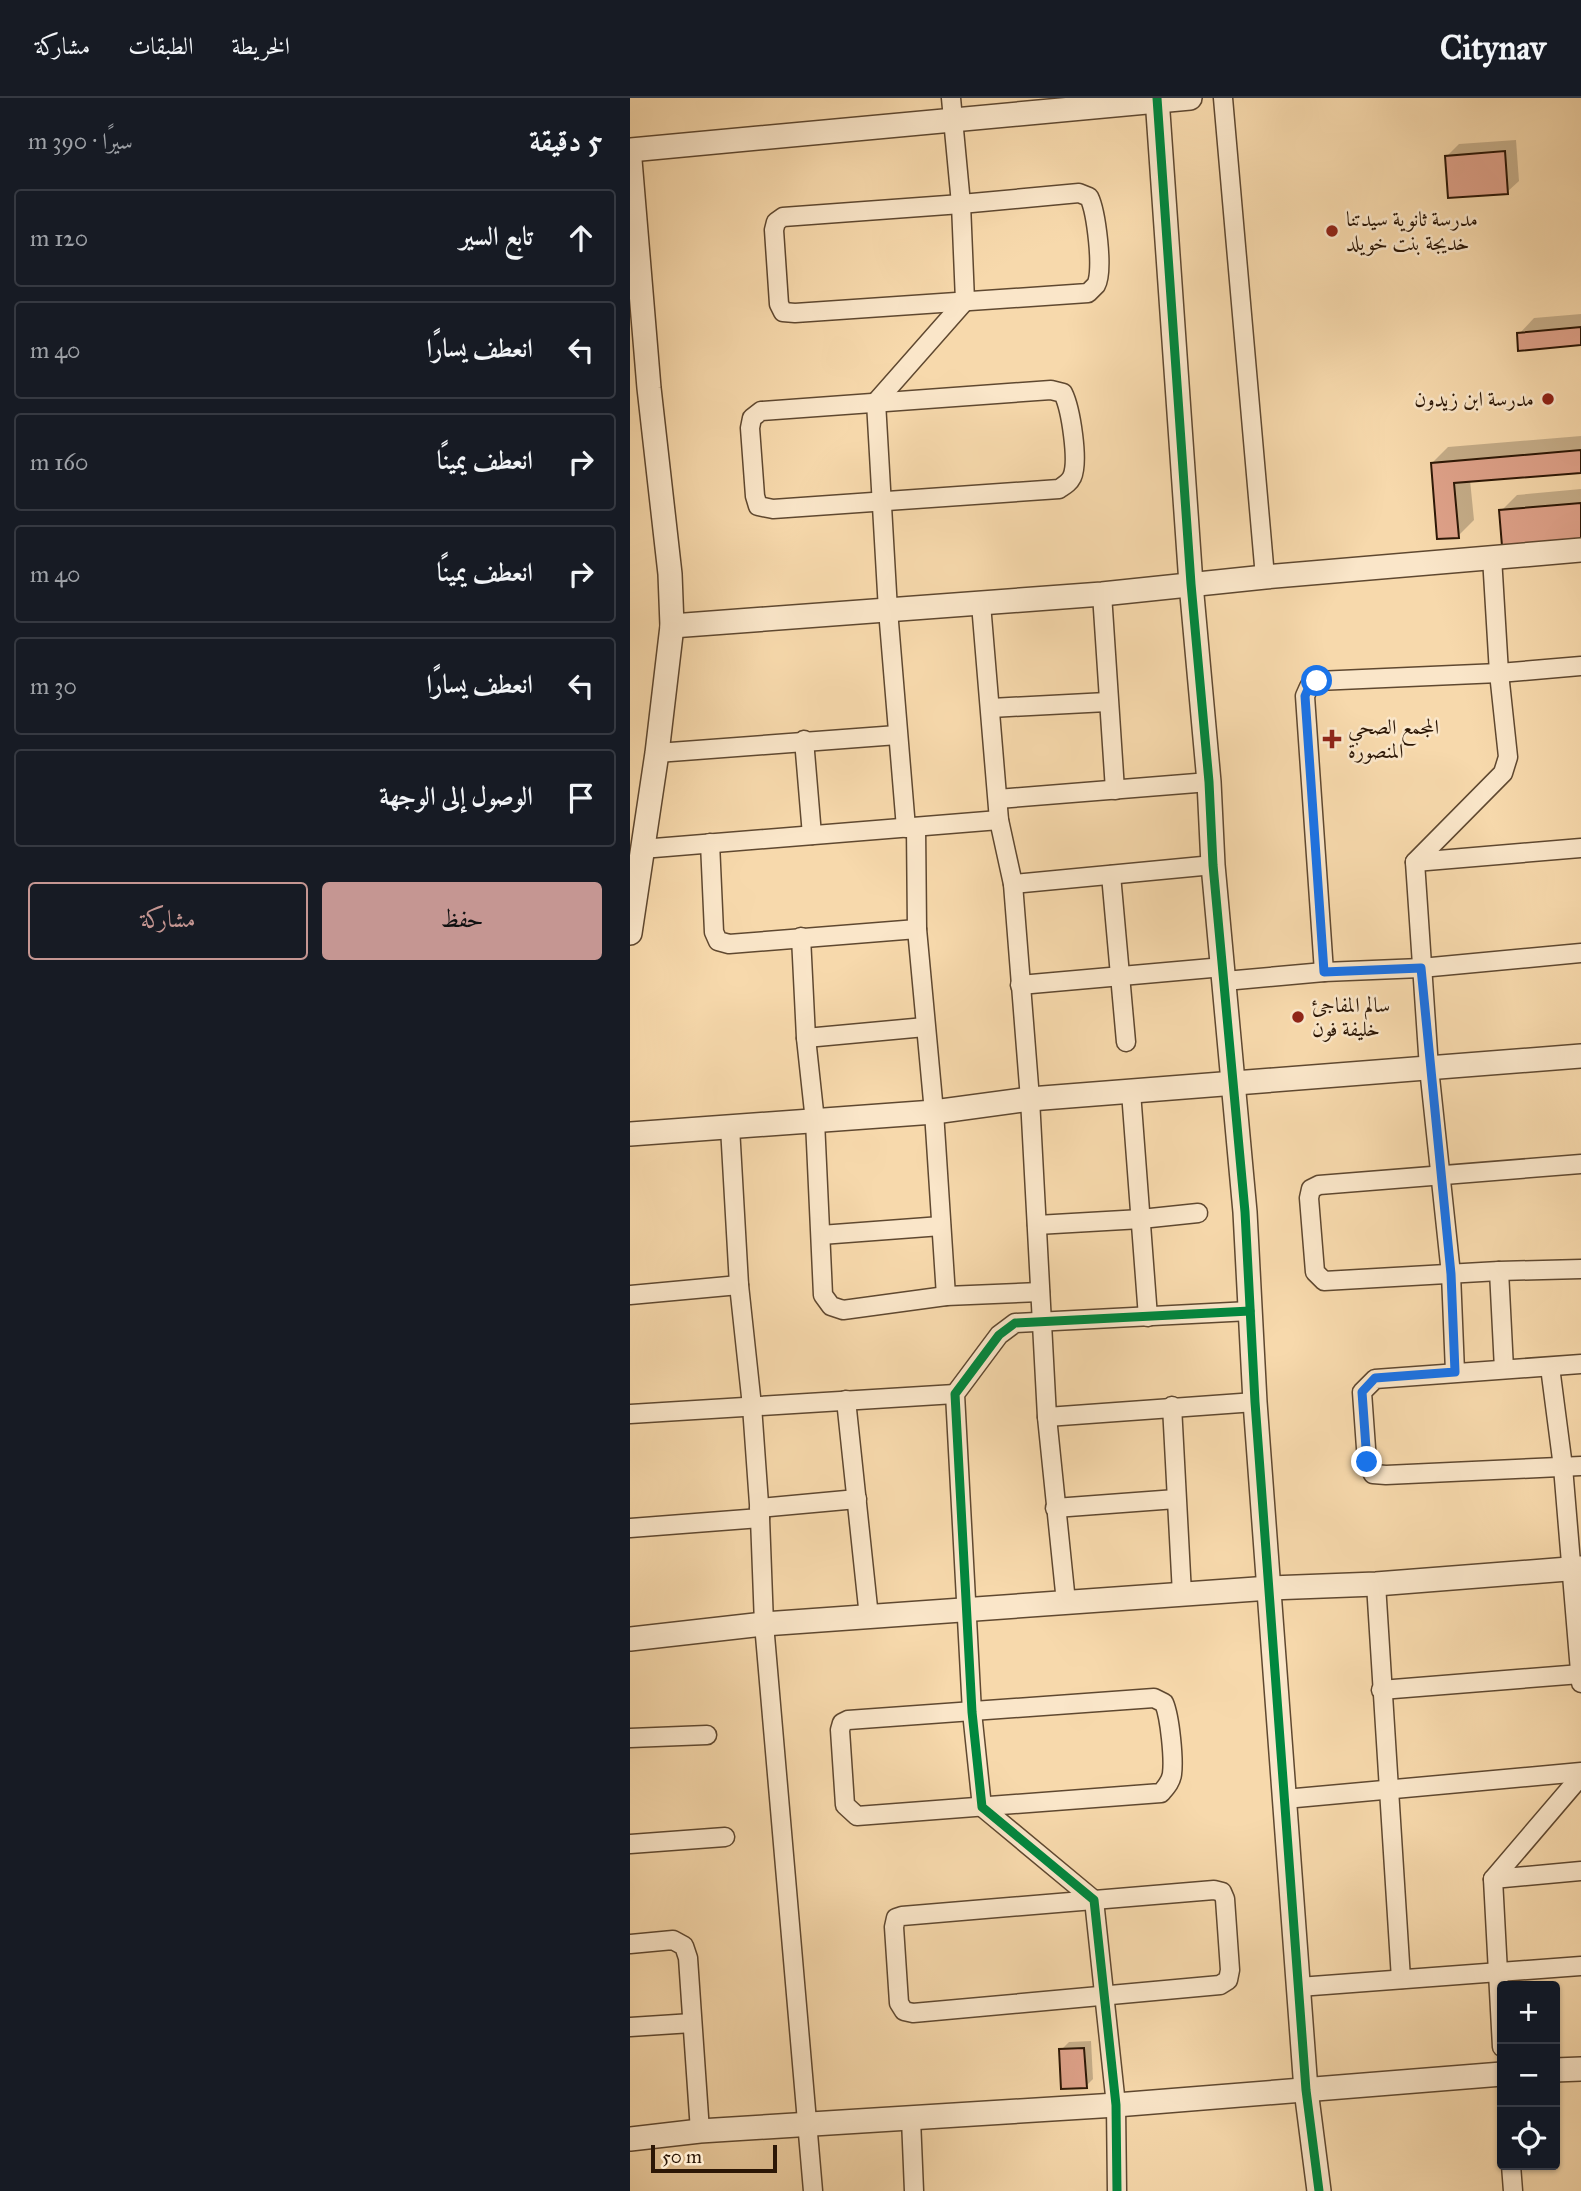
<!DOCTYPE html>
<html lang="ar">
<meta charset="utf-8">
<style>
body{margin:0;font-family:"IM FELL Great Primer",Amiri,serif;background:#20242c;color:#f1f3f6;direction:rtl}
.controls{position:absolute;right:21px;bottom:21px;display:grid;overflow:hidden;border-radius:7px;box-shadow:0 2px 5px #0004}
.controls button{width:63px;height:63px;display:grid;place-items:center;padding:0;border:0;border-bottom:2px solid #363941;background:#171b24;color:#f1f3f6;font:35px sans-serif}
.scale{position:absolute;left:21px;bottom:18px;width:126px;box-sizing:border-box;padding-left:7px;border:4px solid #2c1706;border-top:0;font-size:19px;line-height:24px;white-space:nowrap;color:#2c1706;-webkit-text-stroke:5px #fae6c9;paint-order:stroke}
.stop{position:absolute;width:21px;height:21px;margin:-16px;border:5px solid #1a73e8;border-radius:50%;background:#fff}
.stop.end{background:#1a73e8;border-color:#fff;box-shadow:0 2px 7px #0008}
.list{margin:0;padding:0;list-style:none}
h2{display:flex;justify-content:space-between;align-items:center;height:91px;margin:0;padding:0 28px;font-size:30px}
h2 small{font-size:23px;font-weight:400;color:#9ea1a6}
.list li{display:grid;grid-template-columns:46px 1fr auto;gap:21px;align-items:center;box-sizing:border-box;height:98px;margin:0 14px 14px;padding:0 14px;border:2px solid #363941;border-radius:7px}
.list b{display:block;font-size:26px;white-space:nowrap}
.list em{font-size:23px;font-style:normal;color:#9ea1a6}
.actions{display:flex;gap:14px;padding:21px 28px}
.actions a{flex:1;padding:16px 0;border:2px solid #c59692;border-radius:7px;text-align:center;font-size:24px;color:#c59692}
.actions .main{background:#c59692;color:#111}
.icon{flex:none;width:38px;height:38px;fill:none;stroke:currentColor;stroke-width:2;stroke-linecap:round;stroke-linejoin:round}
.map{position:relative;flex:none;width:951px;height:2093px;overflow:hidden;direction:ltr}
header{display:flex;align-items:center;gap:42px;box-sizing:border-box;height:98px;padding:0 35px;background:#171b24;border-bottom:2px solid #363941}
header strong{font-size:33px}
nav{display:flex;gap:38px;margin-inline-start:auto;font-size:24px}
main{display:flex}
aside{flex:1;background:#171b24}
.map>svg:first-child{display:block}
.shadow{fill:#0003}
.building{fill:#dfa28a;stroke:#2c1706;stroke-width:2}
.lines{fill:none;stroke-linecap:round;stroke-linejoin:round}
.minor-casing{stroke:#5f4830;stroke-width:21}
.tertiary-casing{stroke:#5f4830;stroke-width:26}
.minor{stroke:#fae6c9;stroke-width:18}
.tertiary{stroke:#fae6c9;stroke-width:23}
.cycleway-casing{stroke:#fae6c9;stroke-width:13}
.cycleway{stroke:#00873e;stroke-width:9}
.route{stroke:#1a73e8;stroke-width:9}
.poi-dot{fill:#8f2418;stroke:#fae6c9;stroke-width:2.5}
.labels{text-anchor:middle;dominant-baseline:central;stroke-width:5;stroke-linejoin:round;paint-order:stroke}
.poi-label{font-size:21px;fill:#2c1706;stroke:#fae6c9;text-anchor:start}
</style>
<header>
<strong>Citynav</strong>
<nav><a>الخريطة</a><a>الطبقات</a><a>مشاركة</a></nav>
</header>
<main>
<div class="map">
<svg width="951" height="2093" viewBox="0 0 951 2093">
<rect width="100%" height="100%" fill="#f7d9ac"/>
<filter id="stains"><feTurbulence type="fractalNoise" baseFrequency=".00286" numOctaves="4"/><feColorMatrix values="0 0 0 0 .2 0 0 0 0 .09 0 0 0 0 .02 0 0 0 .5 -.17"/></filter>
<radialGradient id="worn" r=".72"><stop offset=".6" stop-color="#630" stop-opacity="0"/><stop offset="1" stop-color="#630" stop-opacity=".3"/></radialGradient>
<g class="shadow">
<path d="M886,42L889,83L877,94L817,58L829,46Z"/>
<path d="M951,216V246L889,236L904,220Z"/>
<path d="M951,338V373L840,382L844,422L828,438L802,365L818,349Z"/>
<path d="M951,391V440L871,413L887,397Z"/>
<path d="M461,1943L463,1981L456,1988L431,1952L439,1944Z"/>
</g>
<g class="building">
<path d="M875,53L878,96L818,100L815,58Z"/>
<path d="M951,229V247L888,253L887,235Z"/>
<path d="M951,352V375L824,385L829,440L807,441L801,365Z"/>
<path d="M951,405V442L872,448L869,412Z"/>
<path d="M454,1950L457,1990L431,1991L429,1951Z"/>
</g>
<g class="lines">
<defs>
<g id="minor">
<path d="M593,0L635,479"/>
<path d="M449,95L459,99C466,113 474,173 466,187C465,188 459,194 458,195L165,215L153,214L149,206L144,132L146,124L153,119L331,106Z"/>
<path d="M421,292L433,295C441,311 449,364 442,379C439,385 435,387 429,391L143,411L128,408L125,398L120,330L122,320L131,313Z"/>
<path d="M472,496L485,692"/>
<path d="M351,506L369,722L383,786L583,767"/>
<path d="M361,610L477,604"/>
<path d="M174,642L182,737"/>
<path d="M27,655L267,637"/>
<path d="M368,701L579,684"/>
<path d="M286,729L287,831L304,1014L316,1198"/>
<path d="M276,730L258,512L246,304L335,203L331,106L321,0"/>
<path d="M80,745L84,834L88,843L99,846L287,831"/>
<path d="M12,751L369,722"/>
<path d="M785,764L951,750"/>
<path d="M481,777L496,944"/>
<path d="M383,786L400,1001L417,1319L436,1504"/>
<path d="M171,839L176,940L185,1023L193,1197L201,1208L213,1212L316,1198L410,1194"/>
<path d="M694,874L675,598L679,589L687,583L869,575L951,568"/>
<path d="M595,883L694,874L791,870L951,855"/>
<path d="M390,887L593,869"/>
<path d="M176,940L295,929"/>
<path d="M501,994L518,1219"/>
<path d="M100,1029L109,1187L122,1308L130,1420L134,1526L183,2093"/>
<path d="M951,1066L689,1087L681,1091L679,1100L685,1174L694,1183L869,1173L951,1171"/>
<path d="M407,1127L511,1121L568,1115"/>
<path d="M191,1137L311,1128"/>
<path d="M869,1173L874,1271"/>
<path d="M0,1197L109,1187"/>
<path d="M951,1266L745,1281L732,1294L737,1364L743,1376L756,1377L951,1368"/>
<path d="M920,1269L933,1369L951,1585"/>
<path d="M825,1274L821,1176L799,970L785,764L873,675L878,659L869,575L862,459"/>
<path d="M216,1302L239,1519"/>
<path d="M542,1308L552,1496"/>
<path d="M0,1316L325,1296"/>
<path d="M417,1319L625,1304"/>
<path d="M129,1410L227,1401"/>
<path d="M425,1410L546,1401"/>
<path d="M0,1430L130,1420"/>
<path d="M746,1486L771,1881"/>
<path d="M751,1592L951,1576"/>
<path d="M524,1600L534,1605C540,1619 544,1661 542,1676C541,1684 536,1689 531,1695L227,1718L215,1707L210,1632L212,1625L218,1622Z"/>
<path d="M0,1640L77,1637"/>
<path d="M655,1701L951,1674"/>
<path d="M0,1746L95,1739"/>
<path d="M863,1781L951,1773"/>
<path d="M584,1792L592,1794L595,1801L600,1872L598,1882L590,1887L283,1915L274,1913L269,1905L264,1829L266,1820L272,1818Z"/>
<path d="M0,1846L43,1842L54,1848L58,1860L70,2033"/>
<path d="M669,1889L951,1868"/>
<path d="M0,1929L62,1925"/>
<path d="M872,1949L863,1781L951,1678"/>
<path d="M281,2021L284,2093"/>
<path d="M881,2067L883,2093"/>
<path d="M487,2093L486,2007L464,1802L352,1709L342,1614L325,1296L369,1237L385,1225L620,1213"/>
</g>
<g id="tertiary">
<path d="M527,0L561,486L579,684L583,767L615,1114L625,1304L676,1992L689,2093"/>
<path d="M0,52L560,0"/>
<path d="M0,62L19,290L40,476L42,528L27,655L0,835"/>
<path d="M42,528L472,496L635,479L951,452"/>
<path d="M0,1036L304,1014L400,1001L951,958"/>
<path d="M0,1541L134,1526L640,1490L746,1486L951,1470"/>
<path d="M925,1972L951,1971"/>
<path d="M0,2041L70,2033L486,2007L872,1976"/>
</g>
</defs>
<use href="#minor" class="minor-casing"/>
<use href="#tertiary" class="tertiary-casing"/>
<use href="#minor" class="minor"/>
<use href="#tertiary" class="tertiary"/>
<defs>
<g id="cycleway">
<path d="M527,0L561,486L579,684L583,767L615,1114L625,1304L676,1992L689,2093"/>
<path d="M487,2093L486,2007L464,1802L352,1709L342,1614L325,1296L369,1237L385,1225L620,1213"/>
</g>
</defs>
<use href="#cycleway" class="cycleway-casing"/>
<use href="#cycleway" class="cycleway"/>
</g>
<g class="lines">
<path class="route" d="M687,583L679,589L675,598L694,874L791,870L821,1176L825,1274L745,1280L732,1294L737,1364"/>
</g>
<g class="poi-dot">
<circle cx="702" cy="133" r="7"/>
<circle cx="918" cy="301" r="7"/>
<path d="M698.5 630.5h7v7h7v7h-7v7h-7v-7h-7v-7h7z"/>
<circle cx="668" cy="919" r="7"/>
</g>
<g class="labels">
<g class="poi-label">
<text x="716" y="121">مدرسة ثانوية سيدتنا<tspan x="716" dy="24">خديجة بنت خويلد</tspan></text>
<text x="904" y="301" text-anchor="end">مدرسة ابن زيدون</text>
<text x="718" y="629">المجمع الصحي<tspan x="718" dy="24">المنصورة</tspan></text>
<text x="682" y="907">سالم المفاجئ<tspan x="682" dy="24">خليفة فون</tspan></text>
</g>
</g>
<rect width="100%" height="100%" filter="url(#stains)"/>
<rect width="100%" height="100%" fill="url(#worn)"/>
</svg>
<div class="controls">
<button>+</button>
<button>−</button>
<button><svg class="icon" aria-label="locate" viewBox="0 0 24 24"><circle cx="12" cy="12" r="6"/><path d="M12 2v4M12 18v4M2 12h4M18 12h4"/></svg></button>
</div>
<div class="scale">50 m</div>
<div class="stop" style="left:687px;top:583px"></div>
<div class="stop end" style="left:737px;top:1364px"></div>
</div>
<aside>
<h2>5 دقيقة<small>سيرًا · 390 m</small></h2>
<ul class="list">
<li><svg class="icon" aria-label="ahead" viewBox="0 0 24 24"><path d="M12 20V5M6 11l6-6 6 6"/></svg><div><b>تابع السير</b></div><em>120 m</em></li>
<li><svg class="icon" aria-label="left" viewBox="0 0 24 24"><path d="M17 20v-9H6M10 6l-5 5 5 5"/></svg><div><b>انعطف يسارًا</b></div><em>40 m</em></li>
<li><svg class="icon" aria-label="right" viewBox="0 0 24 24"><path d="M7 20v-9h11M14 6l5 5-5 5"/></svg><div><b>انعطف يمينًا</b></div><em>160 m</em></li>
<li><svg class="icon" aria-label="right" viewBox="0 0 24 24"><path d="M7 20v-9h11M14 6l5 5-5 5"/></svg><div><b>انعطف يمينًا</b></div><em>40 m</em></li>
<li><svg class="icon" aria-label="left" viewBox="0 0 24 24"><path d="M17 20v-9H6M10 6l-5 5 5 5"/></svg><div><b>انعطف يسارًا</b></div><em>30 m</em></li>
<li><svg class="icon" aria-label="arrive" viewBox="0 0 24 24"><path d="M6 21V4h12l-3 4 3 4H6"/></svg><div><b>الوصول إلى الوجهة</b></div></li>
</ul>
<div class="actions"><a class="main">حفظ</a><a>مشاركة</a></div>
</aside>
</main>
